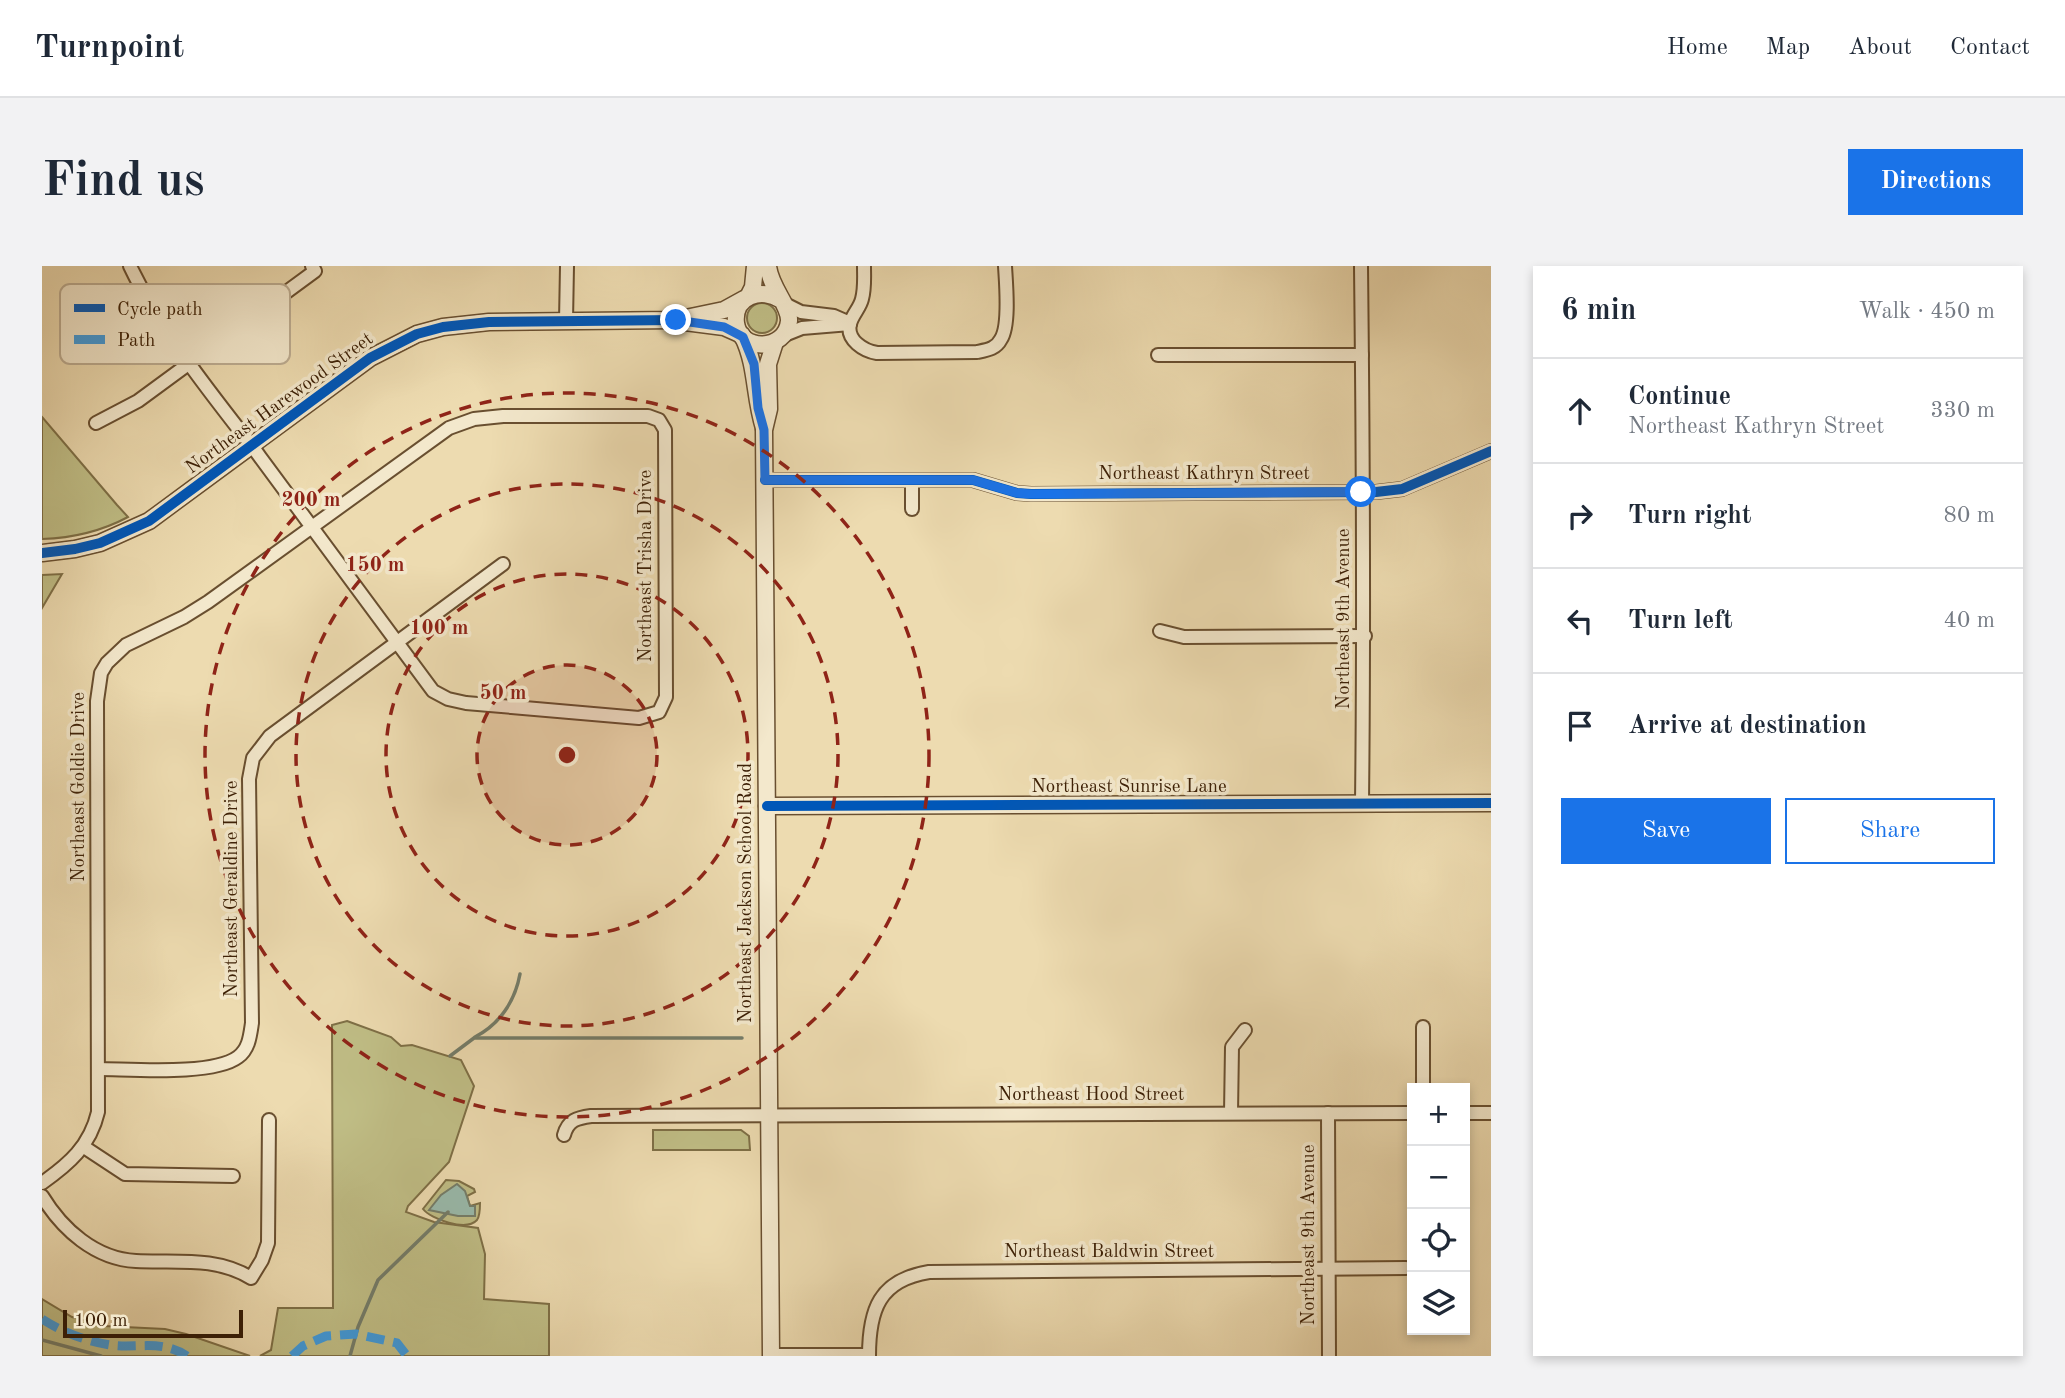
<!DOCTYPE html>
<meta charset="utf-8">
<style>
body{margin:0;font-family:"Old Standard TT",serif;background:#f2f2f3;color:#1f2937}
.controls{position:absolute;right:21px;bottom:21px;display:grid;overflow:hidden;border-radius:0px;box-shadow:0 4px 10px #0003}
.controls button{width:63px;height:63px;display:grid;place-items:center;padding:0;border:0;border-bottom:2px solid #e0e1e3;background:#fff;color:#1f2937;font:35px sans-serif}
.scale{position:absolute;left:21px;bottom:18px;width:180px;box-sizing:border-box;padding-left:7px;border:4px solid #3d2006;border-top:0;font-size:19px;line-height:24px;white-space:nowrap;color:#3d2006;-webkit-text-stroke:5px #f3e8cc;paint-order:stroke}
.stop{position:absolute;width:21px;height:21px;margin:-16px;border:5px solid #1a73e8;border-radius:50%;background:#fff}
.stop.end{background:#1a73e8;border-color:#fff;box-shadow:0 2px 7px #0008}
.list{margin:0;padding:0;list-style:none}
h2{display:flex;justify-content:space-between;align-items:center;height:91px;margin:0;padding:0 28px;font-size:30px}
h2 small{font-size:23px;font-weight:400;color:#747a83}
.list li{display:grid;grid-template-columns:46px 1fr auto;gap:21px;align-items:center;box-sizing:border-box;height:105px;padding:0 28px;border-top:2px solid #e0e1e3}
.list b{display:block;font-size:26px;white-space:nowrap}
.list p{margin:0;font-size:23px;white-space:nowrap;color:#747a83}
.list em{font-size:23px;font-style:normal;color:#747a83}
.actions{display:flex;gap:14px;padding:21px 28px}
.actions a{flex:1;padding:16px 0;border:2px solid #1a73e8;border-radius:0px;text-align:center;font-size:24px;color:#1a73e8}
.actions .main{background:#1a73e8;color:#fff}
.icon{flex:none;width:38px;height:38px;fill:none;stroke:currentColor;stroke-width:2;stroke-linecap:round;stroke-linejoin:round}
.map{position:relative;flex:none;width:1449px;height:1090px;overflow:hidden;border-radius:0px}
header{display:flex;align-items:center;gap:42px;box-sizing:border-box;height:98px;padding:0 35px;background:#fff;border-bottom:2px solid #e0e1e3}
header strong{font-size:33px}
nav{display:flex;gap:38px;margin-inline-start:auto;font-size:24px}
.intro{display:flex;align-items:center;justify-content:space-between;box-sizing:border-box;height:168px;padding:0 42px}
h1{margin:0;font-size:49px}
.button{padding:18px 32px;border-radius:0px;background:#1a73e8;color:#fff;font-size:24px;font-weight:700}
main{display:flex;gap:42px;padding:0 42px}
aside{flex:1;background:#fff;border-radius:0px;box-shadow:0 4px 10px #0003}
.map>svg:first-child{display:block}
.green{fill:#c0be86;stroke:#7e6f46;stroke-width:2}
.water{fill:#99bbad;stroke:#747d6a;stroke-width:2}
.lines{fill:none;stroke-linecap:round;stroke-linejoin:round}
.stream{stroke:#747d6a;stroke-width:3.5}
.minor-casing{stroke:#694f30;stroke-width:16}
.tertiary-casing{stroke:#694f30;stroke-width:19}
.minor{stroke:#f3e8cc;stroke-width:12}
.tertiary{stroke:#f3e8cc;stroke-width:16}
.quiet{stroke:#3f9bdd;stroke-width:9;stroke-dasharray:18 9;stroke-linecap:butt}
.cycleway-casing{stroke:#f3e8cc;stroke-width:15}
.cycleway{stroke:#0057b8;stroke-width:10}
.route{stroke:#1a73e8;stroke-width:9}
.ring{fill:none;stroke:#8f2418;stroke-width:3.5;stroke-dasharray:12 9}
.labels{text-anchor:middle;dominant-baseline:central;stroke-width:7;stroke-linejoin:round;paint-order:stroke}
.street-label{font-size:19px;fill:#3d2006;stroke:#f3e8cc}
.key{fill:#f3e8cc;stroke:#bcac91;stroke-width:2}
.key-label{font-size:19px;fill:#3d2006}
.centre{fill:#8f2418;stroke:#f3e8cc;stroke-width:3.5}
.ring-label{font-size:21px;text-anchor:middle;font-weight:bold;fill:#8f2418;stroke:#f3e8cc;stroke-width:7;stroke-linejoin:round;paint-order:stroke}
</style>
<header>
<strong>Turnpoint</strong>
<nav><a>Home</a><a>Map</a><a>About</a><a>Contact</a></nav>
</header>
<div class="intro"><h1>Find us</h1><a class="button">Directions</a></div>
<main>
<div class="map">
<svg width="1449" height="1090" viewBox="0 0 1449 1090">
<rect width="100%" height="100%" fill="#eddbb0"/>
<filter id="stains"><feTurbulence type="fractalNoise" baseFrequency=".00286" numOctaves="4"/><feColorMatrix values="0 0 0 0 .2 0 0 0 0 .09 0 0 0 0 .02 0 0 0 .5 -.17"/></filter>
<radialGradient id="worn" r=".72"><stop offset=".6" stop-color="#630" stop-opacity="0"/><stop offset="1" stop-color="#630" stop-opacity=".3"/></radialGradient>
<g class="green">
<circle cx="720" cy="52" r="15"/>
<path d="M0,151L75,239L86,251C58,266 31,272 0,273Z"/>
<path d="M20,308L0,342V309Z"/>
<path d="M305,755L349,771L359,780L370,779L419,794L432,820L407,896L366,940L364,946L392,956L436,962L443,988L442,1033L507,1038V1090H218L229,1084L236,1042H291L290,759Z"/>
<path d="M611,864H699L707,870L708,884H611Z"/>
<path d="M404,914L417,915L432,923L433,926L425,930L428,940L438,937C438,942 438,950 435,954C424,966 389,953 381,943Z"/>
<path d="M0,1033L30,1051L62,1060L123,1063L144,1068L208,1090H0Z"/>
</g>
<path class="water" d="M415,918L423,925L428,940H433V950H416L387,944L399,929Z"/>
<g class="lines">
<g class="stream">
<path d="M433,771C458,758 473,735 478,708"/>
<path d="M408,790L432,772H700"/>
<path d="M0,1074L59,1090"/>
<path d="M308,1090L316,1061L336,1014L406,946"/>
</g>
<defs>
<g id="minor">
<path d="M822,0C822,11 823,22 820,33C818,42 810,49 808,58C804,74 822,85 835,87L935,86C945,84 954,83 959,73C968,59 964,18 963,0"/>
<path d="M1319,0C1321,179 1322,358 1320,537"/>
<path d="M741,37L759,46L792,50L808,57"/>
<path d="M524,55L525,0"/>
<path d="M740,70L760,62L808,58"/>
<path d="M1116,89H1320"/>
<path d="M54,157L96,135L273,5L270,0"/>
<path d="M723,214H931L975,227L989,228L1334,226L1360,223L1449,185"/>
<path d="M870,214V243"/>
<path d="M1118,365L1142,371L1323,370"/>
<path d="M1381,761V822"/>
<path d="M56,803C88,803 171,810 196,791C207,783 208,770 210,757L207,513L211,492L228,470L461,298"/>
<path d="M1189,847L1190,781L1203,764"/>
<path d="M1286,847L1287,1090"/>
<path d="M1423,847H1449"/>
<path d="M522,869C526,854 535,852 549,850L1370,847"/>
<path d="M42,881L83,908L191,910"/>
<path d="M0,917C27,898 48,880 56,846L55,435L59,407L65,397L84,379L142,351L166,336L407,162L432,153L461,150H606L617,154L623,164L624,431L617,446L597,452L424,437L406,433L391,425L218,191L213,184C167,125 120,67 88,0"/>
<path d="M0,930C20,963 53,993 94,995C133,997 174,990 209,1012L220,994L226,977L227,854"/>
<path d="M729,1089H827"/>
<path d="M827,1090C827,1044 837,1014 887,1006L1364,1002"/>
</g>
<g id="tertiary">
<path d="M726,0C728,21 748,40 747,55C744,85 698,87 694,57C691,30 720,21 739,34"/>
<path d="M706,31L711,21L713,0"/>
<path d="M643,56L682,61L700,69"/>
<path d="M701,71C715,100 712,131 722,162"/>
<path d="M0,287L33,283L58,277L107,255L328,92L375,68L401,61L447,56L634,54L682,44L702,33"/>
<path d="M725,540L1449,537"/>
<path d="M729,1090L722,164L727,143L726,98L733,76"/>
</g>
</defs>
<use href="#minor" class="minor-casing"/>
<use href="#tertiary" class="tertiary-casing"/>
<use href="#minor" class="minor"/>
<use href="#tertiary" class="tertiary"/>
<g class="quiet">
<path d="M0,1053C20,1066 44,1075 68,1079C95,1083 119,1073 145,1090"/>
<path d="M250,1090L261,1080L284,1070L314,1068L355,1077L365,1090"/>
</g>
<defs>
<g id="cycleway">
<path d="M723,214H931L975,227L989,228L1334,226L1360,223L1449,185"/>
<path d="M0,287L33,283L58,277L107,255L328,92L375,68L401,61L447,56L634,54"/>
<path d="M725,540L1449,537"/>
</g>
</defs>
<use href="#cycleway" class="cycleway-casing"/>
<use href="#cycleway" class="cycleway"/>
</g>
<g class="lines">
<path class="route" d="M634,54L682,61L701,71L712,98L716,142L722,164L723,214H931L975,227L989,228L1319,226"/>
</g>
<circle cx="525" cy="489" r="90" fill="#8f2418" fill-opacity=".12"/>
<g class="ring">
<circle cx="525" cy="489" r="90"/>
<circle cx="525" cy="489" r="181"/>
<circle cx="525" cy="489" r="271"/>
<circle cx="525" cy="489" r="362"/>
</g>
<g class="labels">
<g class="street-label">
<text transform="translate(238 138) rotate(-36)">Northeast Harewood Street</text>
<text x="1162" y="208">Northeast Kathryn Street</text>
<text transform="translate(604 300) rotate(-90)">Northeast Trisha Drive</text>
<text transform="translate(1302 353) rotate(-90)">Northeast 9th Avenue</text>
<text transform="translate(37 521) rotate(-90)">Northeast Goldie Drive</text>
<text x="1087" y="521">Northeast Sunrise Lane</text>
<text transform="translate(190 623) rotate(-90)">Northeast Geraldine Drive</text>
<text transform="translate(704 627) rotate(-90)">Northeast Jackson School Road</text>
<text x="1049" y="829">Northeast Hood Street</text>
<text transform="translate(1267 969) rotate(-90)">Northeast 9th Avenue</text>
<text x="1067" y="986">Northeast Baldwin Street</text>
</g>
</g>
<rect x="18" y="18" width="230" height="80" rx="10" class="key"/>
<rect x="32" y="38" width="31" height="8" fill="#0057b8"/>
<rect x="32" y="69" width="31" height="9" fill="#3f9bdd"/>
<g class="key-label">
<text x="75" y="49">Cycle path</text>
<text x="75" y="80">Path</text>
</g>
<circle cx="525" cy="489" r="10" class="centre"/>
<g class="ring-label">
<text x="269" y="240">200 m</text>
<text x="333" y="305">150 m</text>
<text x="397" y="368">100 m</text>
<text x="461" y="433">50 m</text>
</g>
<rect width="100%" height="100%" filter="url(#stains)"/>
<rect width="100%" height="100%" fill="url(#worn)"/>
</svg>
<div class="controls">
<button>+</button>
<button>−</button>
<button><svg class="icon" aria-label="locate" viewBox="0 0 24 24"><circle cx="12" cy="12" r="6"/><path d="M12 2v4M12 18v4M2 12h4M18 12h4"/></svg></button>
<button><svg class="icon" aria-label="layers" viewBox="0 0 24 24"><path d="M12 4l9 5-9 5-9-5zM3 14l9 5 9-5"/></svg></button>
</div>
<div class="scale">100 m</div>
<div class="stop" style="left:1319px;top:226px"></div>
<div class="stop end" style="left:634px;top:54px"></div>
</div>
<aside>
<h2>6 min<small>Walk · 450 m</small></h2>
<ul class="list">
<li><svg class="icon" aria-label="ahead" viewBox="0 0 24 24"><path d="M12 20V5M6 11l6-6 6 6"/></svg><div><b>Continue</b><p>Northeast Kathryn Street</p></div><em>330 m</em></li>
<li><svg class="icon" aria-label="right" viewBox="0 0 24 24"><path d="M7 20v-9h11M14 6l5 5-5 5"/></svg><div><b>Turn right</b></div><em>80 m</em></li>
<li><svg class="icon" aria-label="left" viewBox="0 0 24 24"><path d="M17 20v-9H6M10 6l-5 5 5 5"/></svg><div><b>Turn left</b></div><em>40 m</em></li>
<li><svg class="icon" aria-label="arrive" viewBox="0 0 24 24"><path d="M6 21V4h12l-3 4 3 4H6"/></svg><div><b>Arrive at destination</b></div></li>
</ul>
<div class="actions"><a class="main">Save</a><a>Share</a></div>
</aside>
</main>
